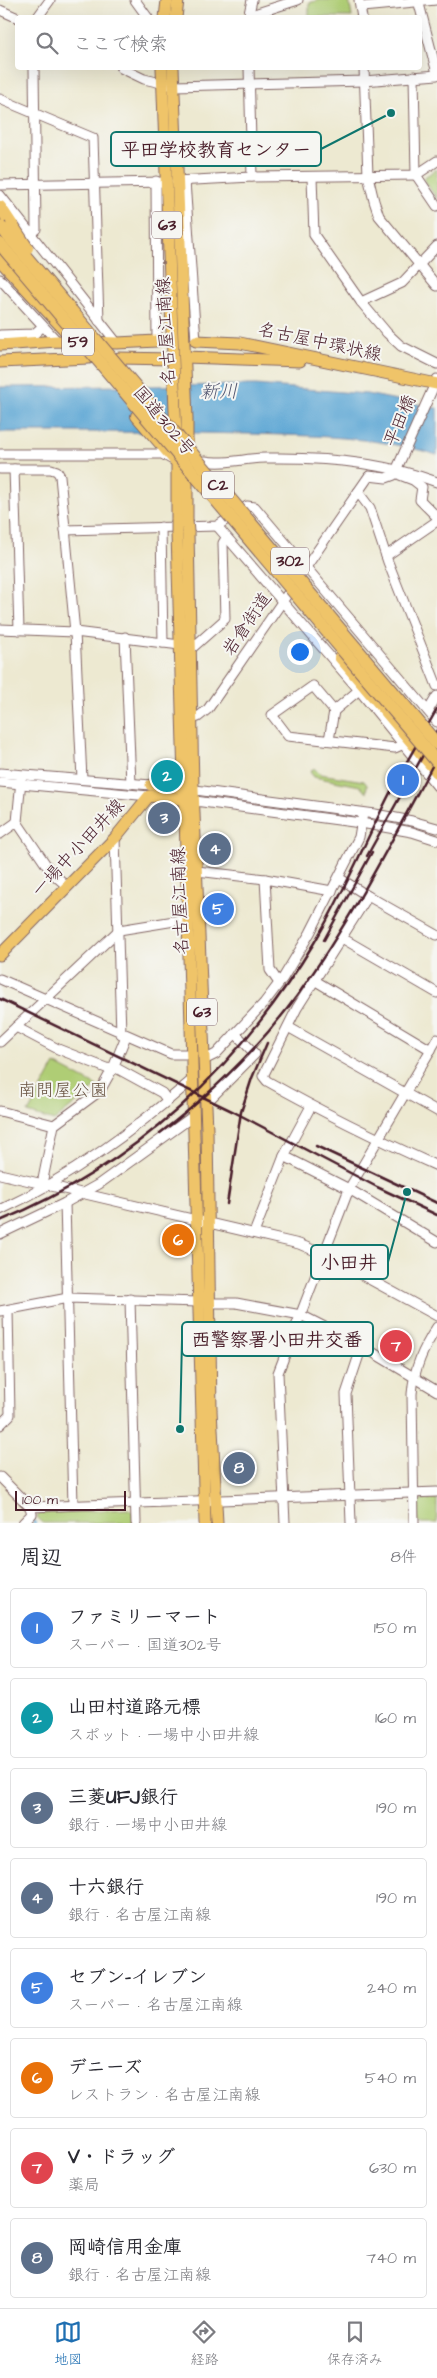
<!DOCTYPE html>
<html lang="ja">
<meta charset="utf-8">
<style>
body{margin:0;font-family:"Architects Daughter","Klee One",sans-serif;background:#f7f7f7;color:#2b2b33}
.scale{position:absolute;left:15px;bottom:12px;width:111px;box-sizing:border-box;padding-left:5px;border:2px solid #4a1f2b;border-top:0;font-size:14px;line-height:18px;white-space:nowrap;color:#4a1f2b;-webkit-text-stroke:4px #f6f6f2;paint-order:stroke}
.you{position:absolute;left:299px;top:651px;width:18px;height:18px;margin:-12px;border:4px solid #fff;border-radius:50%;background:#1a73e8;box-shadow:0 0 0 8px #1a73e833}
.badge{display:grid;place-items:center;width:32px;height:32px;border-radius:50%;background:#1f6fb2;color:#fff;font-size:16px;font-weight:700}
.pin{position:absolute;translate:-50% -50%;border:2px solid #fff;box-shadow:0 1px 5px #0006}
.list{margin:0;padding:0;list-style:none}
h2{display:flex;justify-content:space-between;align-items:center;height:65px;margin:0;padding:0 20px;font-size:21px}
h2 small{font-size:16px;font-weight:400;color:#7c7c81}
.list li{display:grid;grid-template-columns:32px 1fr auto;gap:15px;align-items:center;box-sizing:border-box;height:80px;margin:0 10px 10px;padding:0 10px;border:1px solid #e1e1e2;border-radius:5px}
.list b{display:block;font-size:19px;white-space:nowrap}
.list p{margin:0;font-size:16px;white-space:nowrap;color:#7c7c81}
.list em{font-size:16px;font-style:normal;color:#7c7c81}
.icon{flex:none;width:28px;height:28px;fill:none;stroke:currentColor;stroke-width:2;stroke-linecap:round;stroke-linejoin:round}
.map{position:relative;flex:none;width:437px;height:1523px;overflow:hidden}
.search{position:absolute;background:#fff;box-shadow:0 5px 20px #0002;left:15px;right:15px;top:15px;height:55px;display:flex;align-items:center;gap:12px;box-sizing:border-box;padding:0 18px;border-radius:5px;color:#7c7c81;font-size:19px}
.sheet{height:785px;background:#fff}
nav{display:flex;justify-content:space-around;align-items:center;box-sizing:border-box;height:70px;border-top:1px solid #e1e1e2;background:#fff;font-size:14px;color:#7c7c81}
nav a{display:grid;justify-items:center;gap:2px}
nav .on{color:#1f6fb2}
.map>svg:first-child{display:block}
.green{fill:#afcd75;stroke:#7c7650}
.water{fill:#5ca6d4;stroke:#536280}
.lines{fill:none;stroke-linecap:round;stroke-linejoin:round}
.stream{stroke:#5ca6d4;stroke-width:2.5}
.minor-casing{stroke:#836665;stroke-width:11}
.major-casing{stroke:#836665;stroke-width:13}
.highway-casing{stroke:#836665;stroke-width:14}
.minor{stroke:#fff;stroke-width:9}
.major{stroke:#efc469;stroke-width:11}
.highway{stroke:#efc469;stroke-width:12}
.rail{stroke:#4a1f2b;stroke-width:2.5}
.major-bridge-casing{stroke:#836665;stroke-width:13;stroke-linecap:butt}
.highway-bridge-casing{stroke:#836665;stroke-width:14;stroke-linecap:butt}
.major-bridge{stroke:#efc469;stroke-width:11}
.highway-bridge{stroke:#efc469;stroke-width:12}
.labels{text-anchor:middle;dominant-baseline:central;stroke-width:4;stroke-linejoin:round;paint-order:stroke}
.shield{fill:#f6f6f2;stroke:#7e6067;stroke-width:1}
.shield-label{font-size:16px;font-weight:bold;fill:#4a1f2b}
.street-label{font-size:18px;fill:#4a1f2b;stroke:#f6f6f2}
.park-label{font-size:18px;fill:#685341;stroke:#f6f6f2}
.water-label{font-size:19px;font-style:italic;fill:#51556f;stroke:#f6f6f2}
.leader{fill:none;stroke:#0f766e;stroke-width:2}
.callout-dot{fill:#0f766e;stroke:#f6f6f2;stroke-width:2}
.callout{fill:#f6f6f2;stroke:#0f766e;stroke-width:2}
.callout-label{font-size:19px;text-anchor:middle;font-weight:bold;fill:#4a1f2b}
</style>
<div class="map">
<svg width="437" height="1523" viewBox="0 0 437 1523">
<rect width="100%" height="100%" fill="#f6f6f2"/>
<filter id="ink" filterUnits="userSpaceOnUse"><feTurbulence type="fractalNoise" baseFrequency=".02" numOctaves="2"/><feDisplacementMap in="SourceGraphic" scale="10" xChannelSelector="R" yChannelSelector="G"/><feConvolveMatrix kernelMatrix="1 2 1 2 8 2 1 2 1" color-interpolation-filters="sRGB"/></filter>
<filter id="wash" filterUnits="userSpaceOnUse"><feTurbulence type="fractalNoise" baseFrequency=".0096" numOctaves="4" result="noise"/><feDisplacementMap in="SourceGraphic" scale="20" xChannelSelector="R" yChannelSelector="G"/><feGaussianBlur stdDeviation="1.12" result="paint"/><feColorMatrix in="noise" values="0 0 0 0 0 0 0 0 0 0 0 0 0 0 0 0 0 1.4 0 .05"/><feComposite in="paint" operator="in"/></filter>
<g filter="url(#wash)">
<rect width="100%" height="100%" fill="#ede9d1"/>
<g class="green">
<path d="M319,0H349L352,17H309V3Z"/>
<path d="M437,169V199L423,178Z"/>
<path d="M314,768L320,774L364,781L367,785L366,793L360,786L314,777L310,772Z"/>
<path d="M55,1064L97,1086L54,1121L28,1113Z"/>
<path d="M437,1499V1523H417V1500Z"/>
<path d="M129,1509L133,1513V1523H43L37,1517L40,1513Z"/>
</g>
<path class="water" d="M256,385L367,394L437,408V455C376,436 313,436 250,434C167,432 83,432 0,432V387Z"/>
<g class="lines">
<path class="stream" d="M33,1521L35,1523"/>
</g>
</g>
<g filter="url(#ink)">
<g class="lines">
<defs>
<g id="minor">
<path d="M135,0L148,18"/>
<path d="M359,0L362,18"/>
<path d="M418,0L437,73"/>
<path d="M362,7L436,0"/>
<path d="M0,10L18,18"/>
<path d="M248,16L298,0"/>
<path d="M37,18L50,0"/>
<path d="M248,18L252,0"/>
<path d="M121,68L144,79L174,86L364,81L437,75"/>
<path d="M249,68L252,177"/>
<path d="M364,68L368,176L374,201L379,216L437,286"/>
<path d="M414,76L416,175L437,206"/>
<path d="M0,99L93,138L99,321"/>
<path d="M312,177L314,235L361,302L387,333L401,346L437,364"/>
<path d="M156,181L157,341"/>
<path d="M176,181L252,177L416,175L437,161"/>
<path d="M185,181L196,341"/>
<path d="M0,185L165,182"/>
<path d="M0,195L117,343"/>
<path d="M18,244L36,229L34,68"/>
<path d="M0,279L57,341"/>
<path d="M361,302L402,283L437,246"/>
<path d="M0,335L34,334L42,327"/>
<path d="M0,454H162L171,459"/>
<path d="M205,461C225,465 246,458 266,458C322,457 384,462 437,482"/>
<path d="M0,469H51L57,471L60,476L75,632L82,779"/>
<path d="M14,469L19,630"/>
<path d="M400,475L413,480L422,487L420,500L437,517"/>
<path d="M358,492L370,508L388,562L437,686"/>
<path d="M217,526L359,690L437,786"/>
<path d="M161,527L163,643"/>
<path d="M65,530L217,526L247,506L255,507L437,722"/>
<path d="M386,556L437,521"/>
<path d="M0,629L75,632L180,645"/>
<path d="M125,637L131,784"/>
<path d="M190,650L225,619L223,543L226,538"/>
<path d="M334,711L359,690"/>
<path d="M428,711L437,696"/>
<path d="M193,718L198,717L208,709L369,476L386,478L394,475L437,379"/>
<path d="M329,740L334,711L313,686L272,715L288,736L395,748L404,744"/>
<path d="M0,773L151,785"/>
<path d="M21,780L17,822L51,872L67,886"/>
<path d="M0,782L149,796"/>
<path d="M188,789L375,814L412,821L437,828"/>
<path d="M195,801L361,823L412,832L437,840"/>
<path d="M0,834L17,822"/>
<path d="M115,838L121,1034"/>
<path d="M197,871L265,879L332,891"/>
<path d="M339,878L368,896"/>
<path d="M265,879L270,970L279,983"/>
<path d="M437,935L368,896L297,1008L263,1076L267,1081C322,1112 379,1140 437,1166"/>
<path d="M342,938L437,993"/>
<path d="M0,979L171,1054H191"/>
<path d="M314,980L431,1050"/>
<path d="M16,1027L58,1049L106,1068L118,1069L162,1093L168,1101"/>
<path d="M288,1027L437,1111"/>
<path d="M0,1042L119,930L187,919"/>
<path d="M204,1060L216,1054L264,1003L283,978L310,933L359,837L363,813"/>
<path d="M206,1103L255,1054L235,1033"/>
<path d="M0,1111L54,1125"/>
<path d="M284,1156L349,1189L437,1242"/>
<path d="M0,1174L299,1244L325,1255L437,1316"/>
<path d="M42,1184L54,1125L100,1091L113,1068L126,1036"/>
<path d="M65,1203L73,1505"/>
<path d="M0,1210C71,1177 133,1131 192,1080"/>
<path d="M254,1233L284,1156L311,1106"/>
<path d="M0,1234L65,1203L99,1184L192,1117"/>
<path d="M130,1299L136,1523"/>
<path d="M210,1303H236L301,1315L362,1346L437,1391"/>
<path d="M0,1311L68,1298L199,1302"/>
<path d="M0,1425L10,1415L8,1310"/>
<path d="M0,1477L30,1507L32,1514L23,1523"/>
<path d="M30,1507L437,1492"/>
<path d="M285,1523L278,1373L349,1189L437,1039"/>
<path d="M351,1523L346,1394L362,1346"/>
<path d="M414,1523L412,1394C414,1368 423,1349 437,1327"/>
</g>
<g id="major">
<path d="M165,18L167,0"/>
<path d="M176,18L178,0"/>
<path d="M162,68L177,463V520"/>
<path d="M173,68L187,418V520"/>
<path d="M196,341L240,343L437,384"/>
<path d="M0,345L57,341L117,343L157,341"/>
<path d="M185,357L300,361"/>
<path d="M119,358L172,359"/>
<path d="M0,362L89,358"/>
<path d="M188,532L193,789L207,1130L211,1410L217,1523"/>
<path d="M177,533L205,1523"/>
<path d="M151,785L184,788"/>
<path d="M0,955L115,838L149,796L192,800"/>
</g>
<g id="highway">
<path d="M0,207L12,225"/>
<path d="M0,260L69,334"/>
<path d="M137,416L175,460"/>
<path d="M340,657L437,772"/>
</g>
</defs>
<use href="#minor" class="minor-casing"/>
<use href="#major" class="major-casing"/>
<use href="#highway" class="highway-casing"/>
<use href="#minor" class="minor"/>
<use href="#major" class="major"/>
<use href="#highway" class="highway"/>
<g class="rail">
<path d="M367,856L437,730"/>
<path d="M324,940L372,852"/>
<path d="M0,999L234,1112L377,1187L437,1215"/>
<path d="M160,1133C212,1093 260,1047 299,993C351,921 394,836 437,757"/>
<path d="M316,1146L437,1203"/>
<path d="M227,1204L241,1112L252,1078L267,1043"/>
<path d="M0,1221C135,1165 239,1067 314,943C341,899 361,851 384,805C400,772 419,741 437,709"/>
</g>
<defs>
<g id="major-bridge">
<path d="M177,520V533"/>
<path d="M187,520L188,532"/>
</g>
<g id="highway-bridge">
<path d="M12,225L27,248"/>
<path d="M0,226L437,744"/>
<path d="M0,244L437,762"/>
</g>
</defs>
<use href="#major-bridge" class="major-bridge-casing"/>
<use href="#highway-bridge" class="highway-bridge-casing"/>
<use href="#major-bridge" class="major-bridge"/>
<use href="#highway-bridge" class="highway-bridge"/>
</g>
</g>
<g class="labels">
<g class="shield">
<rect x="152" y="211.5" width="30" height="27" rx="4"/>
<rect x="62" y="328.5" width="32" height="27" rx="4"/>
<rect x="202" y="471.5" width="32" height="27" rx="4"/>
<rect x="271" y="547.5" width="38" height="27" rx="4"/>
<rect x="187" y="998.5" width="30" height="27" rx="4"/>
</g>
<g class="shield-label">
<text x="167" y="225">63</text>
<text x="78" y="342">59</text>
<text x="218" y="485">C2</text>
<text x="290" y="561">302</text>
<text x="202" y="1012">63</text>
</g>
<g class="street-label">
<text transform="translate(166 331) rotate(-93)">名古屋江南線</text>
<text transform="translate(320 342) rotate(12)">名古屋中環状線</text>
<text transform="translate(164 421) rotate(50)">国道302号</text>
<text transform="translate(400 421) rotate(-67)">平田橋</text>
<text transform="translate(247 624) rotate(-56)">岩倉街道</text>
<text transform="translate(78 848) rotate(-47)">一場中小田井線</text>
<text transform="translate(180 901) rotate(-92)">名古屋江南線</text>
</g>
<g class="park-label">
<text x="63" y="1090">南問屋公園</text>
</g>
<g class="water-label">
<text transform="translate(219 392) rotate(-1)">新川</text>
</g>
</g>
<path class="leader" d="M391 113L321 149M407 1192L388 1262M180 1429L182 1339"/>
<g class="callout-dot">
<circle cx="391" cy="113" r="5"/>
<circle cx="407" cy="1192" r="5"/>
<circle cx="180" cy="1429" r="5"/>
</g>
<g class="callout">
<rect x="111" y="132" width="210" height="34" rx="5"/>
<rect x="311" y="1245" width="77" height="34" rx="5"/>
<rect x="182" y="1322" width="191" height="34" rx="5"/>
</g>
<g class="callout-label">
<text x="216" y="156">平田学校教育センター</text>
<text x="349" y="1269">小田井</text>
<text x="277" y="1346">西警察署小田井交番</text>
</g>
</svg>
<div class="scale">100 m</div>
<div class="you"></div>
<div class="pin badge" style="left:403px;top:780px;background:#3f7fe0">1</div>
<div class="pin badge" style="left:167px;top:776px;background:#0f9aa8">2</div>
<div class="pin badge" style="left:164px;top:818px;background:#5c6f8a">3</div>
<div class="pin badge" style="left:215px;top:849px;background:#5c6f8a">4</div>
<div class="pin badge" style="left:218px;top:909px;background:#3f7fe0">5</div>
<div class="pin badge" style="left:178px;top:1240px;background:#e8710a">6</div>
<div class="pin badge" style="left:396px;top:1346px;background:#e0444e">7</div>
<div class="pin badge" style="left:239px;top:1468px;background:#5c6f8a">8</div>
<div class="search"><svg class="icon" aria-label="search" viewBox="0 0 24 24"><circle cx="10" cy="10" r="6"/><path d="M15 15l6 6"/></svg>ここで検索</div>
</div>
<section class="sheet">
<h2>周辺<small>8件</small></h2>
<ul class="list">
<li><span class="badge" style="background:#3f7fe0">1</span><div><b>ファミリーマート</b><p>スーパー · 国道302号</p></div><em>150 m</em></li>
<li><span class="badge" style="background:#0f9aa8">2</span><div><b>山田村道路元標</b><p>スポット · 一場中小田井線</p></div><em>160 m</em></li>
<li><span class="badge" style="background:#5c6f8a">3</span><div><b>三菱UFJ銀行</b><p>銀行 · 一場中小田井線</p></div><em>190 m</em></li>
<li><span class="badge" style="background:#5c6f8a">4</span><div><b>十六銀行</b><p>銀行 · 名古屋江南線</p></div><em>190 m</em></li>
<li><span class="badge" style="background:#3f7fe0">5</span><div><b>セブン-イレブン</b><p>スーパー · 名古屋江南線</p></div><em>240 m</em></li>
<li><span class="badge" style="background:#e8710a">6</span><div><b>デニーズ</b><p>レストラン · 名古屋江南線</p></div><em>540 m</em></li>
<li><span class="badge" style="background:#e0444e">7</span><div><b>V・ドラッグ</b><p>薬局</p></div><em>630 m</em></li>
<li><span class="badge" style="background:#5c6f8a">8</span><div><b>岡崎信用金庫</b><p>銀行 · 名古屋江南線</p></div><em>740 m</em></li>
</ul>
</section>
<nav>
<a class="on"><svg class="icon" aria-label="map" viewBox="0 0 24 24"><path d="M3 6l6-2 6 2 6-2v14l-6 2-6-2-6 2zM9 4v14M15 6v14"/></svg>地図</a>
<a><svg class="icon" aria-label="directions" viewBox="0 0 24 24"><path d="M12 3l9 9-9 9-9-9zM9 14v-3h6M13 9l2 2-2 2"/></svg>経路</a>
<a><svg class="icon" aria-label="saved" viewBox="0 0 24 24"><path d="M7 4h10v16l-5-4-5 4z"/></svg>保存済み</a>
</nav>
